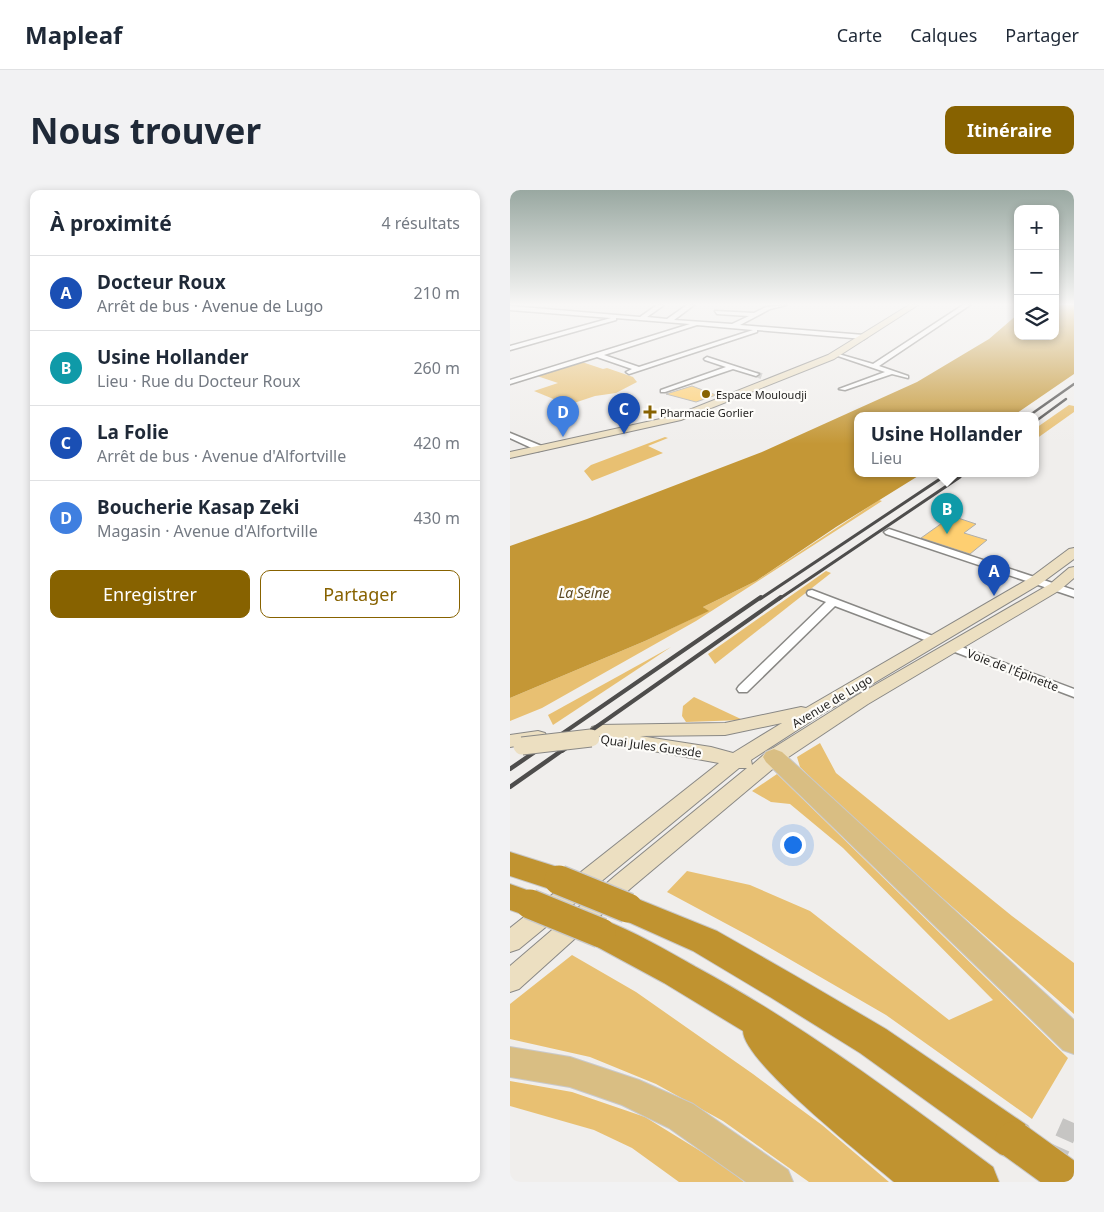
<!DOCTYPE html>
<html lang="fr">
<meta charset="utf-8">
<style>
body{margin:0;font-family:"Noto Sans",sans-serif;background:#f2f2f3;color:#1f2937}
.controls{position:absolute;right:15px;top:15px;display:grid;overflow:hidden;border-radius:10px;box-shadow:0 2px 8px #0003}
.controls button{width:45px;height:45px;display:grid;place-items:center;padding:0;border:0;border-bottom:1px solid #e0e1e3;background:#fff;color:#1f2937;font:25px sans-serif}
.you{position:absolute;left:282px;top:654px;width:18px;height:18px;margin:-12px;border:4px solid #fff;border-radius:50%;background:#1a73e8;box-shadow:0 0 0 8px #1a73e833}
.badge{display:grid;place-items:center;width:32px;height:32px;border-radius:50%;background:#876200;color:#fff;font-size:16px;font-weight:700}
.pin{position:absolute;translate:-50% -41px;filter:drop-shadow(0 1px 2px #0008)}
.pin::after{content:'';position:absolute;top:26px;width:18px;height:15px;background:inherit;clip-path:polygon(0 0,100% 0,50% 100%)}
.popup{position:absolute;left:344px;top:222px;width:185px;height:65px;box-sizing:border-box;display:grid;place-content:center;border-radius:10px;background:#fff;filter:drop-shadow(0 1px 4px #0005);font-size:16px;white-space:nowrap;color:#747a83}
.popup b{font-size:19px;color:#1f2937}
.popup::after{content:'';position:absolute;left:50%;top:100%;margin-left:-10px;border:10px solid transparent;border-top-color:#fff}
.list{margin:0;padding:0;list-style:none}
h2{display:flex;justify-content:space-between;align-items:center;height:65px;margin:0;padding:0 20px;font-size:21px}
h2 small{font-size:16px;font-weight:400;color:#747a83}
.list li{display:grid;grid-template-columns:32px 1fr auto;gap:15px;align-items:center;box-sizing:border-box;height:75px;padding:0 20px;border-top:1px solid #e0e1e3}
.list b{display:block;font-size:19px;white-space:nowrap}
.list p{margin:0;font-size:16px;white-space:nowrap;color:#747a83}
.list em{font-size:16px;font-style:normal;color:#747a83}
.actions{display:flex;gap:10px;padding:15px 20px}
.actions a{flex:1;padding:11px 0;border:1px solid #876200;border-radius:10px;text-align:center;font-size:18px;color:#876200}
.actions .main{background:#876200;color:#fff}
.icon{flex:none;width:28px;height:28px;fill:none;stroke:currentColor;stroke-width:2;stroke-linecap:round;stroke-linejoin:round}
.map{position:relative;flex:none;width:564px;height:992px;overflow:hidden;border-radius:10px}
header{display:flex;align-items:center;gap:30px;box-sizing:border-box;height:70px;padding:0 25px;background:#fff;border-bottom:1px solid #e0e1e3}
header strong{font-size:24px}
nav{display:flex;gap:28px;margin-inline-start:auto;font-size:18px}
.intro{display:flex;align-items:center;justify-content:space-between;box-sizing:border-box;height:120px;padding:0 30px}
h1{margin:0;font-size:35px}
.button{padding:12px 22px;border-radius:10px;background:#876200;color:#fff;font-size:18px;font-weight:700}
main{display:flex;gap:30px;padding:0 30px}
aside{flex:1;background:#fff;border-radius:10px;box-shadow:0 2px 8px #0003}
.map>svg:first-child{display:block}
.green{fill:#e8c072}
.water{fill:#c49736}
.building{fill:#fecf71;stroke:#afaeab}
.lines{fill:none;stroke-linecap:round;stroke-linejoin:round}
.minor-tunnel-far1{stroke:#c6c5c3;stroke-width:6;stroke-dasharray:6 3;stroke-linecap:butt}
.minor-tunnel{stroke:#c6c5c3;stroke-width:19;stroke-dasharray:19 9;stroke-linecap:butt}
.minor-casing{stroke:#898885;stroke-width:3}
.secondary-casing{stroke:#898885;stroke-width:2}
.primary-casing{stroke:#c9c9c9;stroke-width:2}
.motorway-casing{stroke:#c9c9c9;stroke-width:2}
.minor{fill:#fff;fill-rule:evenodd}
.secondary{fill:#ecdfc1;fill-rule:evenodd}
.primary{fill:#d9be83;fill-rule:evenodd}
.motorway{fill:#c09330;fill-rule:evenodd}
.rail-far3{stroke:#4e4d4c;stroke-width:2.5}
.rail-far2{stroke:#4e4d4c;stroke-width:3}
.rail-far1{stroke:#4e4d4c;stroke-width:4}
.rail{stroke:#4e4d4c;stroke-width:4.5}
.secondary-bridge-casing{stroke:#898885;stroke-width:19;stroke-linecap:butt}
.motorway-bridge-far1-casing{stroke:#c9c9c9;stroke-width:32;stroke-linecap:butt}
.motorway-bridge-casing{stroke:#c9c9c9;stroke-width:39;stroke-linecap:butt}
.secondary-bridge{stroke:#ecdfc1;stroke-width:17}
.motorway-bridge-far1{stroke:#c09330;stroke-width:29}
.motorway-bridge{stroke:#c09330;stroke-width:37}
.poi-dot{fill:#876200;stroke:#fdfcf9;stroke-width:2}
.labels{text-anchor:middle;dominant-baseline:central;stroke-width:4.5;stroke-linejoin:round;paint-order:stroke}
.far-poi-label{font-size:11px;fill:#201f1e;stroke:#fdfcf9;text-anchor:start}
.street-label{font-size:12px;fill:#201f1e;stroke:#fdfcf9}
.water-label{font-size:14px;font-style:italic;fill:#5c4922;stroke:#fdfcf9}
</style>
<header>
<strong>Mapleaf</strong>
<nav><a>Carte</a><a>Calques</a><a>Partager</a></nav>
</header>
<div class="intro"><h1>Nous trouver</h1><a class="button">Itinéraire</a></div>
<main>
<aside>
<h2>À proximité<small>4 résultats</small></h2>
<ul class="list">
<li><span class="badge" style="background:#1a4fb4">A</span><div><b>Docteur Roux</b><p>Arrêt de bus · Avenue de Lugo</p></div><em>210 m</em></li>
<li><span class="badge" style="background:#0f9aa8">B</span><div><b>Usine Hollander</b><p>Lieu · Rue du Docteur Roux</p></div><em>260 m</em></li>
<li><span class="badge" style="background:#1a4fb4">C</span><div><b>La Folie</b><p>Arrêt de bus · Avenue d'Alfortville</p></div><em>420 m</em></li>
<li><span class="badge" style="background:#3f7fe0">D</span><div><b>Boucherie Kasap Zeki</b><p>Magasin · Avenue d'Alfortville</p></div><em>430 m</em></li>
</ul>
<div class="actions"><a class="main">Enregistrer</a><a>Partager</a></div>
</aside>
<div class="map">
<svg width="564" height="992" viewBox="0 0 564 992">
<rect width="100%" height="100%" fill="#f0eeec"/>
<g class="green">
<path d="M72,172L93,179L97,178L123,187L127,192L106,203L85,206L58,215L24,201L48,193L27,186Z"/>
<path d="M559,215L564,216V222L526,249V238Z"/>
<path d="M155,247L158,248L138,256L153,263L82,291L74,281L81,275Z"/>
<path d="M369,310L372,311L186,431L32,518L0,531V508L135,451L198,421L193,417L246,391Z"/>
<path d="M316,381L321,383L205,474L198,464Z"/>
<path d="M161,457L43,535L38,525Z"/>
<path d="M184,507L233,530L176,532L172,526L173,516Z"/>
<path d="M310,553L326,583L502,726L564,773V824L346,632L290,577L287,567Z"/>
<path d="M267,584L558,868L522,929L376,825L241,747L157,702L177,681L240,695L300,721L439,830L483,810L333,658L280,614L261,612L242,601Z"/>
<path d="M62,765L126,802L243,884L312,935L379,992H299L213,931L146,894L80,867L0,849V814Z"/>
<path d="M0,891L62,902L135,927L213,975L234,992H169L122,958L84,940L0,916Z"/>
</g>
<path class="water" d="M545,115H564V184L504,225H348V283H413L326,337L246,391L193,417L199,421L135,451L0,508V356L77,329L252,262L407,192L479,149L508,124V146H545Z"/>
<g class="building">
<path d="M182,196L206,205L186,212L156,204Z"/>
<path d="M442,326L466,334L454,343L477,350L460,364L411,348Z"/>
</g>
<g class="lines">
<path class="minor-tunnel-far1" d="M246,184L254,187"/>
<path class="minor-tunnel" d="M543,975L564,927"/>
<defs>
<g id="minor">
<path d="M147,115H154L137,127L157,129L177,115H184L164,130L222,134L239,126L207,124L205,121L244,123L256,117L276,115L260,119L230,135L354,145L357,147L354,149L247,140V142L119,184L116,182L122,179L87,167L0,194V190L180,134L106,128V130L0,160V156L101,128L0,120V116L130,127ZM187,135L243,140L129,177L94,165Z"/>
<path d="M453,115H460L369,176L398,186V188L382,184L335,200L329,199L375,182L325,165V163L363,174Z"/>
<path d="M197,167L249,184L246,186L223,179L155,202H151V200L216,177L195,170L194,169Z"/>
<path d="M0,243L34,257L35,259L28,261L0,248Z"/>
<path d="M379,339L564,400V407L376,344L374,342Z"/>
<path d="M302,400L428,448L430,450L424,453L420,452L325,416L237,502H229L227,499L229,496L316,412L298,405L297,403L298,401Z"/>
<path d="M441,453L564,499V507L437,459L435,457Z"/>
</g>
<g id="secondary">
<path d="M399,115H408L324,169L171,230L0,268V262L164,226L318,165Z"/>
<path d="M564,358V369L530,394L312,524L241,570L242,575L257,562L346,506L540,394L559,378L564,377V388L550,400L358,514L271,572L121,698L9,799L0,802V776L105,686L237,578H229L9,759L0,762V738L209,573L99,553L97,549L98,547L82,545L80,541L82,537L89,535L215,533L291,517L296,518L520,388L559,359ZM272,533L223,563L201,557L130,546L215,545Z"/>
<path d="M28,541L35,543L37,547L35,551L0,557V545Z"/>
</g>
<g id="primary">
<path d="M264,559L272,562L564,830V864L553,860L256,572L253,567L256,562Z"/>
<path d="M0,857L60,867L129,890L183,914L278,980L283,992H236L159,938L112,915L60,897L0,887Z"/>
</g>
<g id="motorway">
<path d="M0,662L60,681L64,690L60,699L49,702L0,686Z"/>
<path d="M0,694L31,705L36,714L31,723L20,727L0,720Z"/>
<path d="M118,705L207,741L284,785L376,839L518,936L524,950L518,964L504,970L490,964L350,863L260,807L183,761L107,727L102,718L107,709Z"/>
<path d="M91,729C124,741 156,760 186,777C292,834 387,906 483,977L489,992H384C357,969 233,872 233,841L154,793L80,753L75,743L80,733Z"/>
</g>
</defs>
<use href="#minor" class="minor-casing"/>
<use href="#secondary" class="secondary-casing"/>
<use href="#primary" class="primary-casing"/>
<use href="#motorway" class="motorway-casing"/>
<use href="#minor" class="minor"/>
<use href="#secondary" class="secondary"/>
<use href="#primary" class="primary"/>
<use href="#motorway" class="motorway"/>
<g class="rail-far3">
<path d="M520,225L564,194"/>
<path d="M526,231L556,209"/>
<path d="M432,288L439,283"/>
<path d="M448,288L455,283"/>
</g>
<g class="rail-far2">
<path d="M250,409L433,287"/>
<path d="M269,409L450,287"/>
</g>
<g class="rail-far1">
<path d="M27,561L251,407"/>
<path d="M52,561L271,407"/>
</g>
<g class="rail">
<path d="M0,579L29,559"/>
<path d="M0,597L54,559"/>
</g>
<defs>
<path id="secondary-bridge" d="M12,556L81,548"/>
<g id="motorway-bridge-far1">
<path d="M49,690L118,718"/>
<path d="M20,714L91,743"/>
</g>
<path id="motorway-bridge" d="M504,950L562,992"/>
</defs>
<use href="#secondary-bridge" class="secondary-bridge-casing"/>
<use href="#motorway-bridge-far1" class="motorway-bridge-far1-casing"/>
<use href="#motorway-bridge" class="motorway-bridge-casing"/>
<use href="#secondary-bridge" class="secondary-bridge"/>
<use href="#motorway-bridge-far1" class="motorway-bridge-far1"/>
<use href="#motorway-bridge" class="motorway-bridge"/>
</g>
<linearGradient id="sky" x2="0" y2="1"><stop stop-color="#99a8a1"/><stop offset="0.45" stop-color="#f8f7f6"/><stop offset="1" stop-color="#f8f7f6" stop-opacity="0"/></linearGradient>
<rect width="564" height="254" fill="url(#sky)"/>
<g class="poi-dot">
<circle cx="196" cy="204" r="5"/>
<path d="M137.5 214.5h5v5h5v5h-5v5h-5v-5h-5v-5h5z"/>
</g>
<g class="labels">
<g class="far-poi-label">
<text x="206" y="204">Espace Mouloudji</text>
<text x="150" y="222">Pharmacie Gorlier</text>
</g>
<g class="street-label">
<text transform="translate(503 480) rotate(21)">Voie de l'Épinette</text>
<text transform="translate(322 511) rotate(-31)">Avenue de Lugo</text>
<text transform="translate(141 556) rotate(8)">Quai Jules Guesde</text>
</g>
<g class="water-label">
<text x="74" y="402">La Seine</text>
</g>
</g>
</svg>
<div class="controls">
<button>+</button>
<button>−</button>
<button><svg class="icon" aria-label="layers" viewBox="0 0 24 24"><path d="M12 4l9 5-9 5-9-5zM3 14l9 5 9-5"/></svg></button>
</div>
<div class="you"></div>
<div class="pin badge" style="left:484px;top:406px;background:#1a4fb4">A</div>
<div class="pin badge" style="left:437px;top:344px;background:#0f9aa8">B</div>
<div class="popup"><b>Usine Hollander</b>Lieu</div>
<div class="pin badge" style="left:114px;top:244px;background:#1a4fb4">C</div>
<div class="pin badge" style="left:53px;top:247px;background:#3f7fe0">D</div>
</div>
</main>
